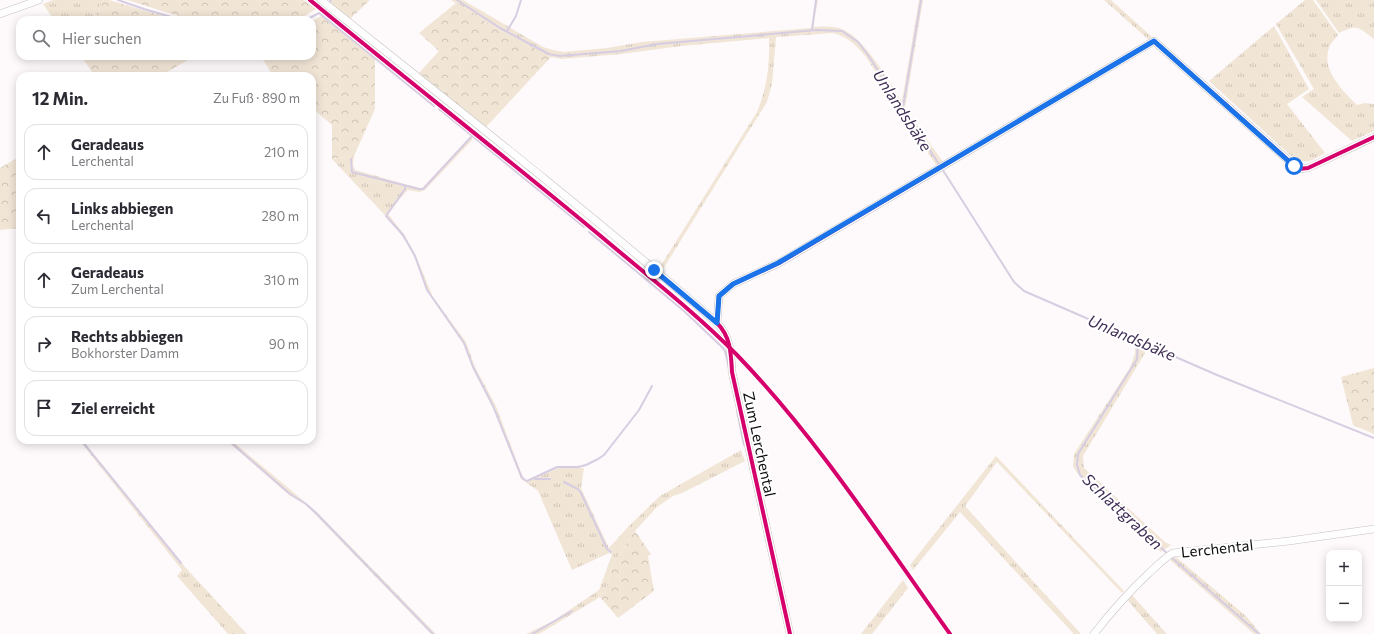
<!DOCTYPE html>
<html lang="de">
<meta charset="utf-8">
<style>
body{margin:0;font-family:Commissioner,sans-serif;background:#f2f2f3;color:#2b2b33}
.controls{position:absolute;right:12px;bottom:12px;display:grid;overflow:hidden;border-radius:8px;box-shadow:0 2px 10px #0003}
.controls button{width:36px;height:36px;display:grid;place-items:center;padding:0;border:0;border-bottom:1px solid #e1e1e2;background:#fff;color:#2b2b33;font:20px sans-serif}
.stop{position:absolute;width:12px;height:12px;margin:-9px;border:3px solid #1a73e8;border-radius:50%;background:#fff}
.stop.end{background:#1a73e8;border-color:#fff;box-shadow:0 1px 4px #0008}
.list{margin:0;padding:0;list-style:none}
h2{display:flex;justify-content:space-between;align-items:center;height:52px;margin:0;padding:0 16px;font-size:17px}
h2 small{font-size:13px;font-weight:400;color:#7c7c81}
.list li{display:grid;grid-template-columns:26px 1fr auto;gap:12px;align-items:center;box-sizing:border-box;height:56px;margin:0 8px 8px;padding:0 8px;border:1px solid #e1e1e2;border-radius:12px}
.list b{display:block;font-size:15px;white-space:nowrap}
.list p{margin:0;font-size:13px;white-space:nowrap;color:#7c7c81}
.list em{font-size:13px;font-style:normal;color:#7c7c81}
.icon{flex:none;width:22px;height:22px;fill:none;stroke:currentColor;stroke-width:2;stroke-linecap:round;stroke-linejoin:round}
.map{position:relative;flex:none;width:1374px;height:634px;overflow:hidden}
.search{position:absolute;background:#fff;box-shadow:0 2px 10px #0003;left:16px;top:16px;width:300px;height:44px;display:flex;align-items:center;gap:10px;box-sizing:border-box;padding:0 14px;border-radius:12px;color:#7c7c81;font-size:15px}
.panel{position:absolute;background:#fff;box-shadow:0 2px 10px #0003;left:16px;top:72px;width:300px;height:372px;border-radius:12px}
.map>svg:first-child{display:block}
.grass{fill:url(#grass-tufts)}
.forest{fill:url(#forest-crowns)}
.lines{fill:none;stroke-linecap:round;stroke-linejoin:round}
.stream{stroke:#d7cde2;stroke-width:2}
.minor-casing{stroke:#c4c1c2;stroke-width:8}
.minor{stroke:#fffefe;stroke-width:7}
.cycleway-casing{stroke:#fff;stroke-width:6}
.cycleway{stroke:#d6006c;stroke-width:4}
.route{stroke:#1a73e8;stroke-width:5}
.labels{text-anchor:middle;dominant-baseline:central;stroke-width:4;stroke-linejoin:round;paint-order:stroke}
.street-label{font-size:15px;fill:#0f0d0e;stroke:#fff}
.water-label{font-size:16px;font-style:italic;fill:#402d55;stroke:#fff}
</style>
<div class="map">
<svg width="1374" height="634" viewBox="0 0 1374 634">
<defs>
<pattern id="grass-tufts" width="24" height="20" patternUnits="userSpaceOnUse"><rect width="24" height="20" fill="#f1e5d6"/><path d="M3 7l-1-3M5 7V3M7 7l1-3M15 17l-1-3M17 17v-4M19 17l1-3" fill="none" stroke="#cdc3b6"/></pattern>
<pattern id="forest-crowns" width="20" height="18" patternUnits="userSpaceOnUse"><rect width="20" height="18" fill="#f1e5d6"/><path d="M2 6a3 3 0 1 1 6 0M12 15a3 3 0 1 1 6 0" fill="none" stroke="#cdc3b6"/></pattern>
</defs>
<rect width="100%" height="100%" fill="#fefafb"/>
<g class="grass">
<path d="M53,0H103L93,20H54L43,4Z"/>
<path d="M451,0H463L543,47L553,50L563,52L607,48L642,42L811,28L816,0H818L813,27C823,27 834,25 844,30C867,42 887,79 902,101L919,0H923L905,108L943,162L936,165L866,57C857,46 847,36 833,33L776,37L772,84L767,102L663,269L660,267L757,112C767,88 770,64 769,38L681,46L621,54L561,59L551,57L542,53L495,28Z"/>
<path d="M1104,0H1111L1152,37L1149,40Z"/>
<path d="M1305,0H1313L1338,35C1335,39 1330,44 1329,48C1321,70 1343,91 1357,105L1365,103L1374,104V131L1352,141L1302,97L1314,89L1276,24Z"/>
<path d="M1316,0H1374V39C1358,27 1358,24 1339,33Z"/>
<path d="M1274,26L1309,89L1287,104L1325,153C1310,162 1306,165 1290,155L1209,81Z"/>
<path d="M470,137L473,139L425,190L420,192L408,190L402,196L388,214L404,234L416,256L433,297L466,342L475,367L496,406L522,475L527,482L557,468H584L581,488L609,548L627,528L660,496L741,450L745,461L682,493L673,496L657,507L635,531L613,564L607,588L600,597L539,634H526L553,621L599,590L612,555L609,553L572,570L538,491L521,479L493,406L472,366L463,343L427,290L419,268L409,246L396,227L332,159L354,156L353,166L355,170L419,188H423Z"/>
<path d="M1135,343L1148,348L1083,456L1084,468L1165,542L1171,545L1161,552L1081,478L1073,467L1074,454L1131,366L1135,353Z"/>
<path d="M79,440H83L84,442L185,567L247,634H228L177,576L182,570Z"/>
<path d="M226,440H231L317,512L436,634H431L306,505L289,495Z"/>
<path d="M996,456L1124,591L1122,593L997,462L965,506L1081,634H1074L960,512L913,570L910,565Z"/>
<path d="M1176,557L1246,616L1261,634H1254L1170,560Z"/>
<path d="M903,580L908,588L872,634H861Z"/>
<path d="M1132,595L1167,634H1157L1128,601Z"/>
</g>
<g class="forest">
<path d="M103,0H109L178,20H93Z"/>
<path d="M127,0H304L316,9L298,20H191Z"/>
<path d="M332,0H370L350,19L330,3Z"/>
<path d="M456,3L495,28L551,57L486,127L419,73L439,51L419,33Z"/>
<path d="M321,16L375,59V109L354,156L332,159V125L312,108V76H273L261,56H312V21Z"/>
<path d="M81,56H195L160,76H95Z"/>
<path d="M20,156V228L0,230V168Z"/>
<path d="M1374,368V434L1353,425L1341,377Z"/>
<path d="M635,531L651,554L648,556L654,591L618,618L600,597L607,588L613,564Z"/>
</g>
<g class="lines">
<g class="stream">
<path d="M118,0L144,9L182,20"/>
<path d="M457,0L500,28L528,43L549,54L559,56L621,51L657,44L817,30L842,31L858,42L868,55L946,175L1014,282L1024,291L1217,375L1374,438"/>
<path d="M330,1L331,0"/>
<path d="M306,20L319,13L434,106"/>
<path d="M812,30L816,0"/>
<path d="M507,31L516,16L521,0"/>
<path d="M903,107L921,0"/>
<path d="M439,109L584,227"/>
<path d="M351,159L352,172L419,189H423L472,136"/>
<path d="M405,186V189L386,216L403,235L415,256L427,290L464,343L473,367L493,406L522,478L527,481L557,467H578L586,465L598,459L604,455L639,410L652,386"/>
<path d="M589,232L684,311L723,348L725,351L729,368"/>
<path d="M1138,341L1137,359L1078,454L1077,465L1080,475L1168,554"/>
<path d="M737,411L744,445"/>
<path d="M81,440L181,563"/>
<path d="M228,440L290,494L306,504L317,514L433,634"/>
<path d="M535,479H550"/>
<path d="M564,482L578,489L581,493L607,549L611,552"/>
<path d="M1171,557L1259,634"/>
<path d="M532,634L572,611"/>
</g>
<defs>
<g id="minor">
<path d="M321,0C454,106 589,212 717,323"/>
<path d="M0,14L39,0"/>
<path d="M790,634L732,372C731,354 731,337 717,323L719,296L733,284L779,263L1154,41L1298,169L1308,168L1374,137"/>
<path d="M1094,634C1111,612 1129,592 1149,573C1157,566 1164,558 1173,553L1289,541L1374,529"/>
</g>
</defs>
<use href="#minor" class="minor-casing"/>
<use href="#minor" class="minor"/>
<defs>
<g id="cycleway">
<path d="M310,0C407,80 507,158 603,238C648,276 696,313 737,355C818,439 882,539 950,634"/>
<path d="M790,634L732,372C731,354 731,337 717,323L719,296L733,284L779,263L1154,41L1298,169L1308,168L1374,137"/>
</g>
</defs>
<use href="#cycleway" class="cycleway-casing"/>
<use href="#cycleway" class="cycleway"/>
</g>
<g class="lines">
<path class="route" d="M654,270L717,323L719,296L733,284L778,263L1154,41L1294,166"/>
</g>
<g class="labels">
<g class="street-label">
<text transform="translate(760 444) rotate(78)">Zum Lerchental</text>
<text transform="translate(1217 548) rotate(-6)">Lerchental</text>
</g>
<g class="water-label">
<text transform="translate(903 110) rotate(57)">Unlandsbäke</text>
<text transform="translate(1132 337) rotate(23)">Unlandsbäke</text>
<text transform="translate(1123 511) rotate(43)">Schlattgraben</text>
</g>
</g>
</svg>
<div class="controls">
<button>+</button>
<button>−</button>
</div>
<div class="stop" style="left:1294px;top:166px"></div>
<div class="stop end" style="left:654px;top:270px"></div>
<div class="search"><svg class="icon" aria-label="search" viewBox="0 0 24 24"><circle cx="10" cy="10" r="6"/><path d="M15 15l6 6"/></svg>Hier suchen</div>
<section class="panel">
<h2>12 Min.<small>Zu Fuß · 890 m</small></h2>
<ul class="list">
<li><svg class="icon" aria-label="ahead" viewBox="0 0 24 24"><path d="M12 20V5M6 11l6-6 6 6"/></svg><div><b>Geradeaus</b><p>Lerchental</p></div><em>210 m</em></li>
<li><svg class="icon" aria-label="left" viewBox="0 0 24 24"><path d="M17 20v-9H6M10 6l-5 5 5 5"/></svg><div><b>Links abbiegen</b><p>Lerchental</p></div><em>280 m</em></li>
<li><svg class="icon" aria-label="ahead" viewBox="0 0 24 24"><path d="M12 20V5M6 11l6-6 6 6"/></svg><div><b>Geradeaus</b><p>Zum Lerchental</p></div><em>310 m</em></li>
<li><svg class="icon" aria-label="right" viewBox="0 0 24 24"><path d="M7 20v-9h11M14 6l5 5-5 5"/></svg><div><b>Rechts abbiegen</b><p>Bokhorster Damm</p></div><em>90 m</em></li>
<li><svg class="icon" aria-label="arrive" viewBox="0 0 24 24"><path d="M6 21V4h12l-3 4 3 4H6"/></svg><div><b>Ziel erreicht</b></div></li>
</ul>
</section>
</div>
